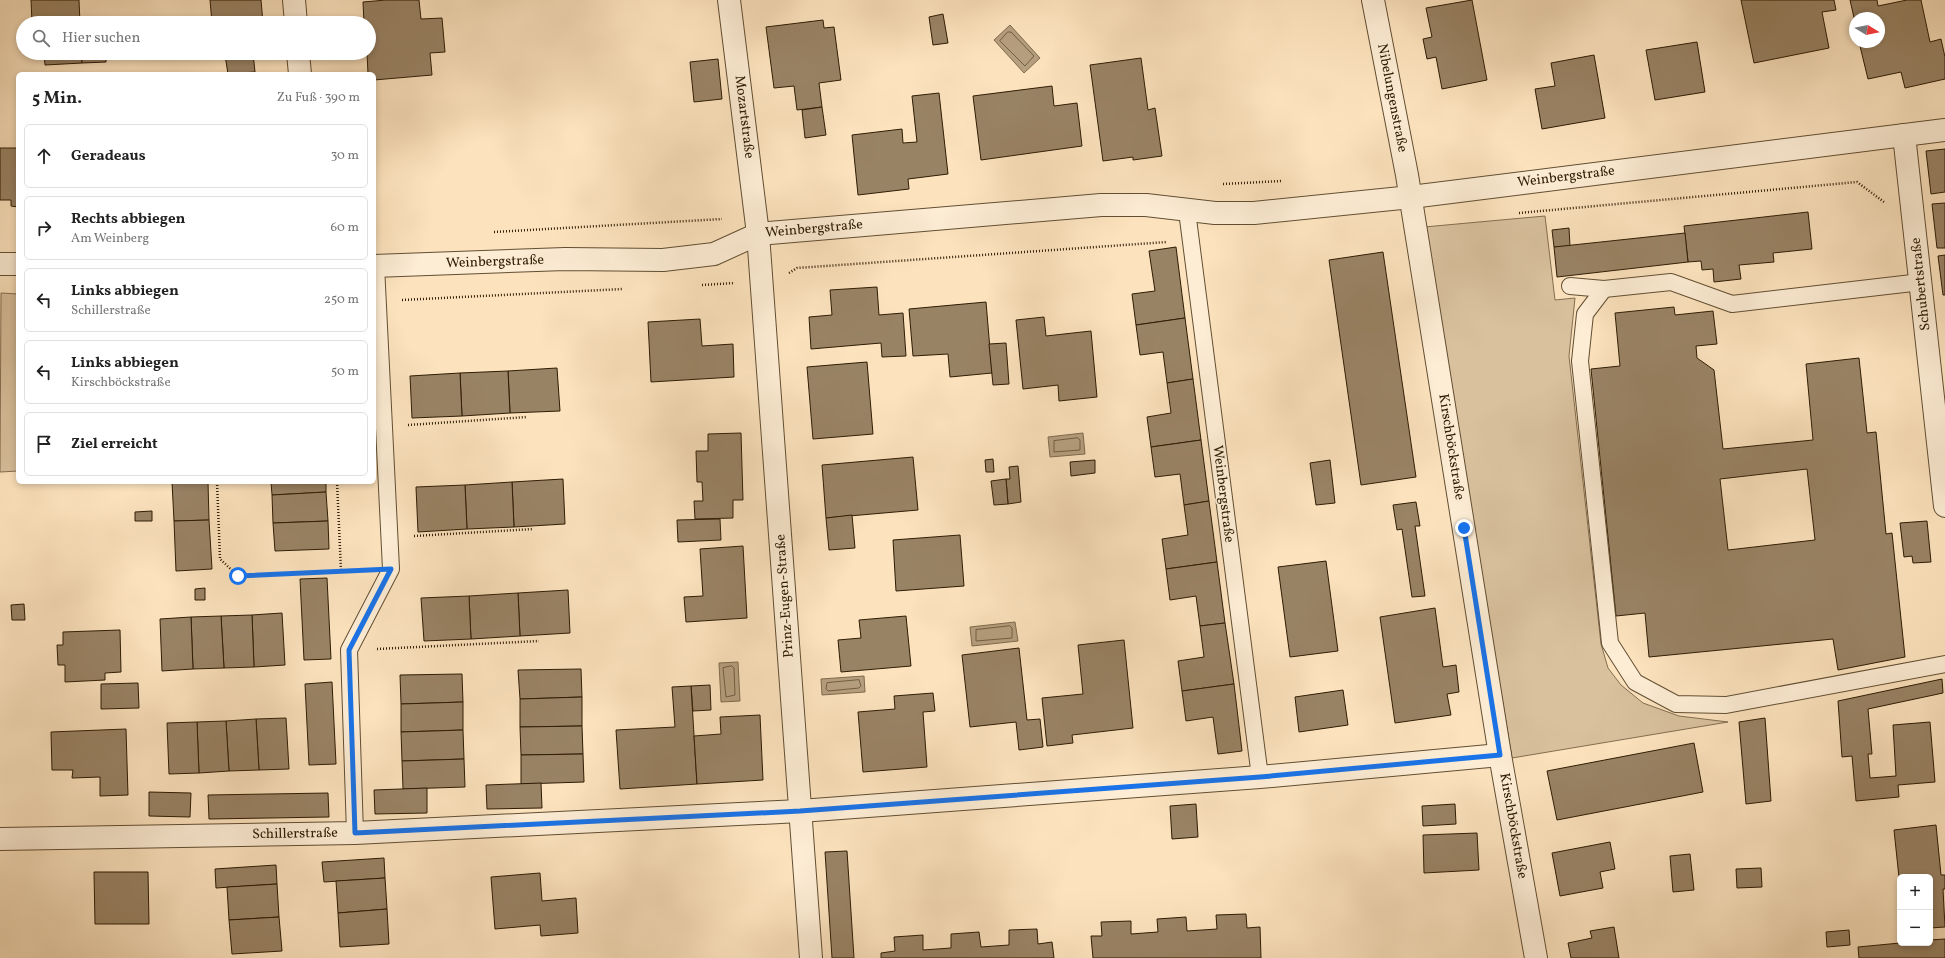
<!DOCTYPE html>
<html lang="de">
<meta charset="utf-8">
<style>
body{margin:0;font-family:Vollkorn,serif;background:#f6f6f6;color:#222}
.controls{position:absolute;right:12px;bottom:12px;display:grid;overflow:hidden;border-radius:6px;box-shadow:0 2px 6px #0003}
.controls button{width:36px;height:36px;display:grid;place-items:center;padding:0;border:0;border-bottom:1px solid #e0e0e0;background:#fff;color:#222;font:20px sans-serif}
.compass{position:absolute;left:1849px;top:12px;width:36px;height:36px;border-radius:50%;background:#fff;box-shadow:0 2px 6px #0003;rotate:100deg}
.stop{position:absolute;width:12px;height:12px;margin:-9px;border:3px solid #1a73e8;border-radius:50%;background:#fff}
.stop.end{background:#1a73e8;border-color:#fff;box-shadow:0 1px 4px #0008}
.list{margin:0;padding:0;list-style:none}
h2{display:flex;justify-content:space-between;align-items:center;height:52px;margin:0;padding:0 16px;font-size:17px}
h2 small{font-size:13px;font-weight:400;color:#767676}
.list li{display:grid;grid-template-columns:26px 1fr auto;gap:12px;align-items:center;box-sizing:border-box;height:64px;margin:0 8px 8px;padding:0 8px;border:1px solid #e0e0e0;border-radius:6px}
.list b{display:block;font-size:15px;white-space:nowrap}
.list p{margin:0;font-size:13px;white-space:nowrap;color:#767676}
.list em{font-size:13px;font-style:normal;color:#767676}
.icon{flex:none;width:22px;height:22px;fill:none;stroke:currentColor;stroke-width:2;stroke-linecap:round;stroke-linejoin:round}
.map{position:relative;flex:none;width:1945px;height:958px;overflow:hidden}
.search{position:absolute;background:#fff;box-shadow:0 2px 6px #0003;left:16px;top:16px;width:360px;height:44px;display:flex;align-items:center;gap:10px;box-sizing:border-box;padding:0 14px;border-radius:22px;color:#767676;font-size:15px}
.panel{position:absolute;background:#fff;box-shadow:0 2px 6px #0003;left:16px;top:72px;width:360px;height:412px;border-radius:6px}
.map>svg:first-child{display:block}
.green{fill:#d9c19e;stroke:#846e51}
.water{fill:#b69f7f;stroke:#806b4e}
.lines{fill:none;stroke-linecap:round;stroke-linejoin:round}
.shore{stroke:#725e42;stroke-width:1}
.building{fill:#998365;stroke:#2e1c04;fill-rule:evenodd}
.service-casing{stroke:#624e32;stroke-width:18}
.minor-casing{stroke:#624e32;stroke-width:24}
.path{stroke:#2e1c04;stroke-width:2.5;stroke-dasharray:1 2;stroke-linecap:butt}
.service{stroke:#fdedd5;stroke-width:16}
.minor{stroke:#fdedd5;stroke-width:22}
.route{stroke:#1a73e8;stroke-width:5}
.labels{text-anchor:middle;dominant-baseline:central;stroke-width:3.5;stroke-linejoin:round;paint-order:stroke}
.street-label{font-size:14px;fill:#2e1c04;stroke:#fdedd5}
</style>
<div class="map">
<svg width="1945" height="958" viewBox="0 0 1945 958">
<rect width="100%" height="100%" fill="#fce3be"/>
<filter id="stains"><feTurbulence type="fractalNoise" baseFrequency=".005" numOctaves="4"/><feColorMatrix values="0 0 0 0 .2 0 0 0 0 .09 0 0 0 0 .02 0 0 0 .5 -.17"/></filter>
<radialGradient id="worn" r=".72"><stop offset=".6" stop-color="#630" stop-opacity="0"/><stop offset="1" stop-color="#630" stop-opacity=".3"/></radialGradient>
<g class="green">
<path d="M1545,216L1555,300L1575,298L1569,356L1601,644L1608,668L1621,685L1643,703L1679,716L1728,722L1512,758L1424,227Z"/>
<path d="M1,293L18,294V471L0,472Z"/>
</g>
<g class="water">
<path d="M1010,25L1040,58L1024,73L994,40Z"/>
<path d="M1083,433L1085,454L1050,457L1048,437Z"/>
<path d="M1015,622L1018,641L972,646L970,627Z"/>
<path d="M738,662L740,701L721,702L719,663Z"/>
<path d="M864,676L865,692L822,695L821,679Z"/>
</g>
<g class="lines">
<g class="shore">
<path d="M1008,32H1011L1034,56L1025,66L1000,41Z"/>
<path d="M1078,438L1080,440V450L1054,452V441Z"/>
<path d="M1010,626L1012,628V638L976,641V630Z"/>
<path d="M732,666L734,668L735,695L726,697L723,668Z"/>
<path d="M859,680L861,686L859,688L828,691L826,689L827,683Z"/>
</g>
</g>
<g class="building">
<path d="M31,0H79L80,23H32Z"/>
<path d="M210,0H261L263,23H212Z"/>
<path d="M386,0H419L421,19L442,18L445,52L430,53L432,75L374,80V74H368L367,53H369V23H364L363,2Z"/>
<path d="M1472,0L1487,80L1442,89L1436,57L1427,59L1423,39L1432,37L1426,8Z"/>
<path d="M1741,0H1834L1836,10L1822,12L1829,48L1754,63Z"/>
<path d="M1850,0H1877L1878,6L1907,0H1921L1930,42L1941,39L1945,57V79L1905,88L1901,72L1868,79L1859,42H1879V18H1855V22Z"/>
<path d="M943,14L948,43L933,45L929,17Z"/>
<path d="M823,20L824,28L834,27L841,80L819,83L822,107L797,110L794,86L774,88L766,27Z"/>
<path d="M1697,42L1705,92L1655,100L1646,50Z"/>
<path d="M44,53H82V63L45,65Z"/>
<path d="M82,53H106V62L82,63Z"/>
<path d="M215,53H255H253L255,72L228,74L225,55L215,56Z"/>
<path d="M1594,55L1605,118L1542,129L1535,89L1555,86L1551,63Z"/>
<path d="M1141,58L1148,110L1155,108L1162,156L1133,160V157L1103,161L1090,65Z"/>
<path d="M718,59L722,99L694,102L690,62Z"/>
<path d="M1052,86L1054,106L1077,103L1082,146L981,160L973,96Z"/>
<path d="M939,93L948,174L908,179L909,189L858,195L852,135L902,129L903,143L917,142L912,96Z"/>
<path d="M822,107L826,135L805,138L802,110Z"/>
<path d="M0,148H18V207L11,206V200H0Z"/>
<path d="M1945,149V192L1931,194L1926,151Z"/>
<path d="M1945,203V248H1937L1932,204Z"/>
<path d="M1808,212L1812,249L1773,253L1774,262L1739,265L1741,279L1714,282L1713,269L1702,270L1701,261L1688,262L1684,226Z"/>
<path d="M1569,228L1570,246L1554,247L1552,230Z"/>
<path d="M1685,233L1688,262L1557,277L1554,247Z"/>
<path d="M1176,247L1185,318L1136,325L1132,294L1155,291L1149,251Z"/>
<path d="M1383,252L1416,477L1361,485L1329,260Z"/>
<path d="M1945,255V295H1943L1938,256Z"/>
<path d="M877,287L879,315L903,313L906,356L882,357L881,343L811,349L809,317L832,315L830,290Z"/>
<path d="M986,302L992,373L950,377L948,354L913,356L909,309Z"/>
<path d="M1674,307L1675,315L1713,311L1717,344L1696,346L1697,358L1714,370L1723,449L1813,440L1806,364L1859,358L1867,433L1876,432L1886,534L1892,533L1905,657L1838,670L1833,639L1649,657L1645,613L1616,616L1591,369L1620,366L1615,313ZM1807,469L1815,540L1728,550L1720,479Z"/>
<path d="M1044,317L1046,336L1091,331L1097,397L1059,401L1058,385L1023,389L1016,320Z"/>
<path d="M1185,318L1193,379L1167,383L1163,352L1140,355L1136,325Z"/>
<path d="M700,319L702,346L733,344L734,377L651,382L648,322Z"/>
<path d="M1006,343L1009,384L993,385L989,344Z"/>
<path d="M867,362L873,434L813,439L807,367Z"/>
<path d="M557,368L560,411L510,413L508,371Z"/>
<path d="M508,371L510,413L462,416L460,373Z"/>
<path d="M460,373L462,416L412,418L410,376Z"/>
<path d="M1193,379L1201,440L1151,447L1147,417L1171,413L1167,383Z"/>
<path d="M741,433L743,500H733V518L695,519L694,501H703L702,482H697L696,451H708V434Z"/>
<path d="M1201,440L1209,501L1184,505L1180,474L1155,477L1151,447Z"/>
<path d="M913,457L918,510L826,518L822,465Z"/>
<path d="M993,459L994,472H986L985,460Z"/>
<path d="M1095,460V473L1071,476L1070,462Z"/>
<path d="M1330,460L1335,503L1316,505L1310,463Z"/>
<path d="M1018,466L1021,502L1008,504L1006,479H1010L1009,467Z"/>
<path d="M563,479L565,524L514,527L512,482Z"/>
<path d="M1006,479L1008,504L994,505L991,481Z"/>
<path d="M172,482H208L209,520L174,521Z"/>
<path d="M271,482H326V492L272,495Z"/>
<path d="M512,482L514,527L467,529L465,485Z"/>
<path d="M465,485L467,529L418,532L416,487Z"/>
<path d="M326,492L328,521L273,523L272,495Z"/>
<path d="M1209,501L1217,562L1166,569L1162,539L1188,535L1184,505Z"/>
<path d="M1416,502L1420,526H1415L1425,596L1412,597L1402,529L1397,530L1393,505Z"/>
<path d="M152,511V521H135V512Z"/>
<path d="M852,515L855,548L829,550L826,518Z"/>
<path d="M720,519L721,540L678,542L677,520Z"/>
<path d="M209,520L212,569L176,571L174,521Z"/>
<path d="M328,521L329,549L275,551L273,523Z"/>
<path d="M1927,521L1931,562L1913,563L1912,556L1904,557L1900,523Z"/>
<path d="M960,535L964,586L896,591L893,540Z"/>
<path d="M743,546L747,618L686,622L684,597L703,596L700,549Z"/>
<path d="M1326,561L1338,651L1290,657L1278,567Z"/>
<path d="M1217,562L1225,623L1200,626L1196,596L1170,600L1166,569Z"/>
<path d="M327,578L331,659L304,660L300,579Z"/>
<path d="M205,588V600H195V589Z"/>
<path d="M568,590L570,633L520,636L518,593Z"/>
<path d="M518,593L520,636L471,639L469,596Z"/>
<path d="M469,596L471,639L424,641L421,598Z"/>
<path d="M24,604L25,620H12L11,605Z"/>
<path d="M1435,608L1443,667L1456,665L1459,692L1447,694L1451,715L1395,723L1380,617Z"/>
<path d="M282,613L285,665L254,667L252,615Z"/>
<path d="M252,615L254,667L224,668L221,616Z"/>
<path d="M221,616L224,668L193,669L191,617Z"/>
<path d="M906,616L911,666L841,672L838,640L861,638L859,620Z"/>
<path d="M191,617L193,669L162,671L160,619Z"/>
<path d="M1225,623L1234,684L1182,691L1178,661L1204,657L1200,626Z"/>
<path d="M120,630L121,672L105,673V680L65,682V665H58L57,645H63V632Z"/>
<path d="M1124,640L1133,728L1072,735L1073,743L1047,746L1042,698L1083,694L1078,645Z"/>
<path d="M1019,648L1027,720L1040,719L1043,747L1019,750L1016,722L970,727L962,655Z"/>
<path d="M581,669L582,697L520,699L518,670Z"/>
<path d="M462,674L463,702L401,704L400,675Z"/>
<path d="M1942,679L1943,693L1868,709L1872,754H1868L1870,778L1896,776L1893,725L1930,722L1935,782L1898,785L1899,797L1856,801L1852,756L1842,757L1838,701Z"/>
<path d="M332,682L336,764L309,765L305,684Z"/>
<path d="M138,683L139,708L101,709V684Z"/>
<path d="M1234,684L1242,751L1218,754L1213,717L1186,721L1182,691Z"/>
<path d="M710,685L711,710L693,711L691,686Z"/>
<path d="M691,686L697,784L620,789L616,730L675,727L672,687Z"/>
<path d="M1343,690L1348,725L1299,732L1295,697Z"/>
<path d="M933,693L935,711L923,712L927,767L863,772L858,712L895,709L894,696Z"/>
<path d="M582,697V726L520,727V699Z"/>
<path d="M463,702V730L401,732V704Z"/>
<path d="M760,715L763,780L697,784L694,736L721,734L720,717Z"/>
<path d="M286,718L289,769L259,770L256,719Z"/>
<path d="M1765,718L1771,801L1746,804L1739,722Z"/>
<path d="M256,719L259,770L229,771L226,721Z"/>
<path d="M226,721L229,771L199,773L197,722Z"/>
<path d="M197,722L199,773L169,774L167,723Z"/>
<path d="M582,726L583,754L521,755L520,727Z"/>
<path d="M126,729L128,795L100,796V777L72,778L73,770H52L51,732Z"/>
<path d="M463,730L464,759L402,761L401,732Z"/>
<path d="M1694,743L1703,792L1557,820L1547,771Z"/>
<path d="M583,754L584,782L521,784V755Z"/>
<path d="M464,759L465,787L403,789L402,761Z"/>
<path d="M541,783L542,808L487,809L486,785Z"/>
<path d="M427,788V813L375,814L374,790Z"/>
<path d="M149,792L191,793L190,817L149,816Z"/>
<path d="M328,793L329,817L209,819L208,795Z"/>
<path d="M1196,804L1198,837L1172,839L1170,806Z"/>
<path d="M1455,804L1456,824L1423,826L1422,806Z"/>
<path d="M1936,825L1941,875H1945V889H1943L1945,927L1930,928V877H1900V887L1894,830Z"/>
<path d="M1477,833L1479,870L1424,873L1423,835Z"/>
<path d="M1610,842L1615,869L1600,872L1603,888L1560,896L1552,853Z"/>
<path d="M847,851L854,958H832L825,852Z"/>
<path d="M1690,854L1694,890L1673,892L1670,856Z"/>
<path d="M384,858L385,878L324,882L322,862Z"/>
<path d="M276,865L277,884L216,888L215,869Z"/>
<path d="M1761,868L1762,887L1737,888L1736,869Z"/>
<path d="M94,872H148L149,924H95Z"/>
<path d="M540,873L542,901L576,898L578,933L541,936L540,925L495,929L491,877Z"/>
<path d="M385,878L387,909L338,913L336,881Z"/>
<path d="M277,884L279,917L229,920L227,887Z"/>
<path d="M387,909L389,944L340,947L338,913Z"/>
<path d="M1246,914L1247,928L1260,927L1261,958H1093L1091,936H1102L1101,922L1131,921V934L1158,932L1157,919L1186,917L1187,931L1217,929L1216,915Z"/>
<path d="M279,917L282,951L232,954L229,920Z"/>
<path d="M1614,927L1619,958H1571L1568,943L1592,938L1590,931Z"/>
<path d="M1037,929L1038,944L1052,942L1054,958H881V953L895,951L894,937L923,935V950L951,948V934L979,932L981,947L1009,945V930Z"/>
<path d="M1849,930L1850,945L1827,947L1826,932Z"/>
<path d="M1945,939V958H1859L1858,947L1900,943H1930V940Z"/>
</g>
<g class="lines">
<defs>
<g id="service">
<path d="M1187,211L1260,777"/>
<path d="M1570,286L1604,289L1671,282L1732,304L1921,282"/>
<path d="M1604,289L1585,314L1580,361L1610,643L1635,682L1676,704L1726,705L1945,664"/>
<path d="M355,833L349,650L391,569L376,266"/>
</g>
<g id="minor">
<path d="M294,0L296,23"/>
<path d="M729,0L758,234L811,958"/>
<path d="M1373,0L1407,175L1500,755L1536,958"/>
<path d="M298,53L300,74"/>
<path d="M1904,135L1945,506"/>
<path d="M0,264H18"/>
<path d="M374,266L565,259L663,260L714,254L758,234L1101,205H1146L1215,213H1254L1411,197L1945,130"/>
<path d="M0,839L355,833L800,811L1260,777L1500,755"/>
</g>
</defs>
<use href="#service" class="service-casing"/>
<use href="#minor" class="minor-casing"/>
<g class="path">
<path d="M1223,184L1282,181"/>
<path d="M1519,213L1857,182L1884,202"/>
<path d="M494,232L722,219"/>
<path d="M789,273L797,268L1167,242"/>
<path d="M702,285L735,283"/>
<path d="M402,300L623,289"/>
<path d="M408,425L527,417"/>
<path d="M217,482L220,559L238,576L363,570"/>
<path d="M337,482L341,571"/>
<path d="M414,536L533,529"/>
<path d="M377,649L539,641"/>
</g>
<use href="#service" class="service"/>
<use href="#minor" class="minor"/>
</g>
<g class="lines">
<path class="route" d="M238,576L391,569L349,650L355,833L800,811L1260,777L1500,755L1464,528"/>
</g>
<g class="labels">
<g class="street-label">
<text transform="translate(1392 98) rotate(79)">Nibelungenstraße</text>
<text transform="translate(744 117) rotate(83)">Mozartstraße</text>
<text transform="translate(1566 177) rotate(-7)">Weinbergstraße</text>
<text transform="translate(814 229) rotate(-5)">Weinbergstraße</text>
<text transform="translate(495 262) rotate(-2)">Weinbergstraße</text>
<text transform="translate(1921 284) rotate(-96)">Schubertstraße</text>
<text transform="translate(1451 447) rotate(81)">Kirschböckstraße</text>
<text transform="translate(1223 494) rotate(83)">Weinbergstraße</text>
<text transform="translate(785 596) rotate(-94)">Prinz-Eugen-Straße</text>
<text transform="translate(1513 826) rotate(80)">Kirschböckstraße</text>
<text transform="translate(295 834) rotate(-1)">Schillerstraße</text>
</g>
</g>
<rect width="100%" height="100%" filter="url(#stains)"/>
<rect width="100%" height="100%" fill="url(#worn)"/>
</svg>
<div class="controls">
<button>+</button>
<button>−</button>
</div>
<svg class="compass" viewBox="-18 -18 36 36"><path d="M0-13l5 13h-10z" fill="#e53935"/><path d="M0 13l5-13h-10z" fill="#767676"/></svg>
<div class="stop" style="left:238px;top:576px"></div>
<div class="stop end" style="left:1464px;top:528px"></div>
<div class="search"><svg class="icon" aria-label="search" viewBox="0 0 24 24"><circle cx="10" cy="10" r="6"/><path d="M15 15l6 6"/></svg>Hier suchen</div>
<section class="panel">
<h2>5 Min.<small>Zu Fuß · 390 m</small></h2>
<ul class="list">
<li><svg class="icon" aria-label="ahead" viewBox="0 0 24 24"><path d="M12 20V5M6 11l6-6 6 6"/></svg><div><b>Geradeaus</b></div><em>30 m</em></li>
<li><svg class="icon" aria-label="right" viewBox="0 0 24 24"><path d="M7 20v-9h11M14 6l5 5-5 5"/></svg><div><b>Rechts abbiegen</b><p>Am Weinberg</p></div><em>60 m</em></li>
<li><svg class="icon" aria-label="left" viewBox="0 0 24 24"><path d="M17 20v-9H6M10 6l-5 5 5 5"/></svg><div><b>Links abbiegen</b><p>Schillerstraße</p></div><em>250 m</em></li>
<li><svg class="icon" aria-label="left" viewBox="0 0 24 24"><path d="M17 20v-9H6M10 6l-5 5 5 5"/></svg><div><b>Links abbiegen</b><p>Kirschböckstraße</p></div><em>50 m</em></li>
<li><svg class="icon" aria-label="arrive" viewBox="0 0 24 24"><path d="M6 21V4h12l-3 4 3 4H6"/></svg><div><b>Ziel erreicht</b></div></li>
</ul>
</section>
</div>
